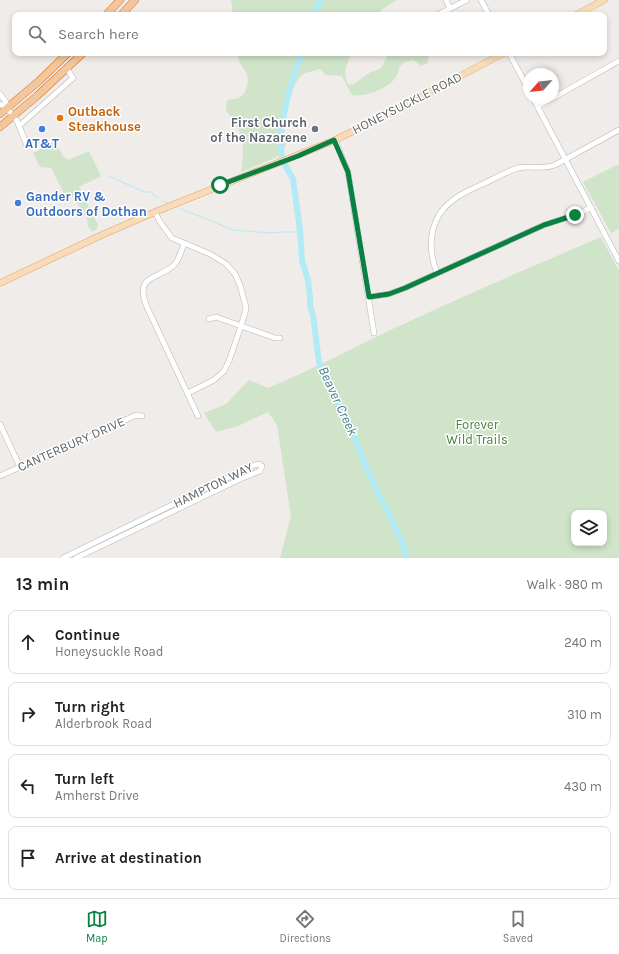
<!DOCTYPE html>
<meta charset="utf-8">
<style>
body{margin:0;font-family:Karla,sans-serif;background:#f2f2f2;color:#222}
.controls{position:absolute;right:12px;bottom:12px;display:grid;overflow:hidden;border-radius:8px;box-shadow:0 2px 6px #0003}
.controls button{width:36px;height:36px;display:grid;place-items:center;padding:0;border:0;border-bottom:1px solid #e0e0e0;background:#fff;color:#222;font:20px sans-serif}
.compass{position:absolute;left:523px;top:68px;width:36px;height:36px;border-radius:50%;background:#fff;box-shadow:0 2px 6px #0003;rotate:243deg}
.stop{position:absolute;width:12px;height:12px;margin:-9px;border:3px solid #0b8043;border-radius:50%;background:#fff}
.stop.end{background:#0b8043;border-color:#fff;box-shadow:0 1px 4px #0008}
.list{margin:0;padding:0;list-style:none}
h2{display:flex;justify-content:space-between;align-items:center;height:52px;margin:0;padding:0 16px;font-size:17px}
h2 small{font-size:13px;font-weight:400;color:#767676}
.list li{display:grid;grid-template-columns:26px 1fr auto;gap:12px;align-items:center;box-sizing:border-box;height:64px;margin:0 8px 8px;padding:0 8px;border:1px solid #e0e0e0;border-radius:8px}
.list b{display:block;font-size:15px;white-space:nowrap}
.list p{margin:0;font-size:13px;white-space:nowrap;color:#767676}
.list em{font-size:13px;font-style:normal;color:#767676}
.icon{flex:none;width:22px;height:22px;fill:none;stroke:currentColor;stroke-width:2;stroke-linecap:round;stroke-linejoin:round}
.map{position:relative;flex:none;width:619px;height:558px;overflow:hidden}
.search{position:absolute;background:#fff;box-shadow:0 2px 6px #0003;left:12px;right:12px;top:12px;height:44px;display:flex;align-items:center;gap:10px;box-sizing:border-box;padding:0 14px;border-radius:8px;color:#767676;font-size:15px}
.sheet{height:340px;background:#fff}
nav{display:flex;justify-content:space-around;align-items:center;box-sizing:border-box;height:56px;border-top:1px solid #e0e0e0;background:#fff;font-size:11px;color:#767676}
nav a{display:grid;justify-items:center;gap:2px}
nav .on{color:#0b8043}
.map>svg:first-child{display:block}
.green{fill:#cfe4c8;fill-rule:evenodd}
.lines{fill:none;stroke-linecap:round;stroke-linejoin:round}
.stream{stroke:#b2eaf6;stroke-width:1}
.river{stroke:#b2eaf6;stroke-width:6}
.minor-casing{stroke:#b3b7b9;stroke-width:6}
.major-casing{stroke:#e3a56f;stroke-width:7}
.highway-casing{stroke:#df6f1a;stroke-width:8}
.minor{stroke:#fff;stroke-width:5}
.major{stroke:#f7dcb7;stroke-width:6}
.highway{stroke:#f2c79d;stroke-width:7}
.route{stroke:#0b8043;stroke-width:5}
.food-dot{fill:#e8710a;stroke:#fff;stroke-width:1.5}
.shop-dot{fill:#3f7fe0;stroke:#fff;stroke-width:1.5}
.worship-dot{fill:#6b7280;stroke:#fff;stroke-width:1.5}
.labels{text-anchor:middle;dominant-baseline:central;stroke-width:3;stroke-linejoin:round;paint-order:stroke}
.street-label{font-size:13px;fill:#606567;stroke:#fff}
.food-label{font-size:13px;font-weight:bold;fill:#c56008;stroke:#fff;text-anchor:start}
.worship-label{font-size:13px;font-weight:bold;fill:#5b616d;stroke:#fff;text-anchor:end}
.shop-label{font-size:13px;font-weight:bold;fill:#366cbe;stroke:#fff}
.park-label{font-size:13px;fill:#4c7f3f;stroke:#fff}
.water-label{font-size:14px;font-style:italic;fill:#457c8e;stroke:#fff}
</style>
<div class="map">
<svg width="619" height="558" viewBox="0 0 619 558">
<rect width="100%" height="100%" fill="#f0ece9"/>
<g class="green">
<path d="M231,0H397L381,10L378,15H233Z"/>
<path d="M238,53H351C348,64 341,74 349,85L354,84L369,73L381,68L389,53H431L428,58V63L421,66L413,60L405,62L399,67C400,85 367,98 352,95L342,76L326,75L320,69C314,71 306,72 302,75C291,83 284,120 284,132C284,136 285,141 286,145L277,157L241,172C245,142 244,134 226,110L227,100L239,98L244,94C246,90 248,84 248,79C248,69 237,66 238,53Z"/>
<path d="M55,142L63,156L68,160L89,151L101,176L79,187L98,225L97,229L92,232L88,226L87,218L72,196L65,195L51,168L40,167L33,153Z"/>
<path d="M619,164V229L611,233L583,182Z"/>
<path d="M601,237L619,271V558H280L291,516L277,425L268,412L238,426L216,432L204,413L226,404L249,380L268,388C316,368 362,343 408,322C472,292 536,265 601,237ZM574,513H604V543H574Z"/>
</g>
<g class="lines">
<g class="stream">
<path d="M108,176L145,192H150L158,198"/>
<path d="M163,201L168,203"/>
<path d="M179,208L233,230L270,233L282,232H300"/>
</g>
<g class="river">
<path d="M312,15L320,3V0"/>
<path d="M282,158C277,122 291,87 301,53"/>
<path d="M285,165L293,179L300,230L302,261L308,280L310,297V306L313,315L319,362L323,373L353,433L367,470L400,537L405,550L406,558"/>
</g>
<defs>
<g id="minor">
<path d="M446,0L450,8"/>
<path d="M481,0L489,15"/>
<path d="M437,15L467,0"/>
<path d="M362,53H364"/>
<path d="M509,53L529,90"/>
<path d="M0,94L6,102L7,108"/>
<path d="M533,98L619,261"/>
<path d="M553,98L619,61"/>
<path d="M0,104L7,108L17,121L26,143"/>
<path d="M538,106L552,98"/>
<path d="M19,126L73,78L67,69"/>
<path d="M335,140L348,172L374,333"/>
<path d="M155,212L160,222L172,238L210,254L226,264L235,274L240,285L246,307L245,313L241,326L229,361L224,371L214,380L188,393"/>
<path d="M184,244C181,251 179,261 173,266C156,280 134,275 147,307L198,416"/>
<path d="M437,273C427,248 429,218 452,201C462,192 475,188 487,182C497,177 508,171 518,168C531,165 543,170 555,165L619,130"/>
<path d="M369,297L389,294L405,288L544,225L581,213L591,207"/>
<path d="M209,319L216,317L275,338H280"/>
<path d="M0,424L20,467"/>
<path d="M0,476L20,467L48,457L136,415L142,416"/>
<path d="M63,558L254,465L259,464L262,466L260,471L240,479L76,558"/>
</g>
<g id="major">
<path d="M576,15L604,0"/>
<path d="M0,283L104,234L155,212L335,140L380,118L504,53"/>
</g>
<g id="highway">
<path d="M106,15L120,0"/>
<path d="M121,15L135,0"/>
<path d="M0,114L39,81L68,53"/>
<path d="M0,127L37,96L83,53"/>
</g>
</defs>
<use href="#minor" class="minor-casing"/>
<use href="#major" class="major-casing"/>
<use href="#highway" class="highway-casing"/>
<use href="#minor" class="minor"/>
<use href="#major" class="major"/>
<use href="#highway" class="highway"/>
</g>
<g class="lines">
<path class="route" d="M220,185L298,156L334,140L348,172L369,297L389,294L405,288L544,225L575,215"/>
</g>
<circle class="food-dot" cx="60" cy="118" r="4"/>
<g class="shop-dot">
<circle cx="42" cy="129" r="4"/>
<circle cx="18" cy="203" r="4"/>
</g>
<circle class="worship-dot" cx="315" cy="129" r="4"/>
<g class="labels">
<g class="street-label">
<text transform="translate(407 103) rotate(-27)">HONEYSUCKLE ROAD</text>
<text transform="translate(71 444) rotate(-24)">CANTERBURY DRIVE</text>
<text transform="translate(213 485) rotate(-26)">HAMPTON WAY</text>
</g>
<g class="food-label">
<text x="68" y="111">Outback<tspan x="68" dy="15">Steakhouse</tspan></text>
</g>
<g class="worship-label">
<text x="307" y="122">First Church<tspan x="307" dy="15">of the Nazarene</tspan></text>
</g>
<g class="shop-label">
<text x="42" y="143">AT&amp;T</text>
<text x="26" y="196" text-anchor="start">Gander RV &amp;<tspan x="26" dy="15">Outdoors of Dothan</tspan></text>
</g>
<g class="park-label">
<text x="477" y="424">Forever<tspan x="477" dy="15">Wild Trails</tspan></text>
</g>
<g class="water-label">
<text transform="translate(338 401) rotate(65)">Beaver Creek</text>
</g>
</g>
</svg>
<div class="controls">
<button><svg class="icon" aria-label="layers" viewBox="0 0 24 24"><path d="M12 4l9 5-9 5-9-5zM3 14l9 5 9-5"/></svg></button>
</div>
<svg class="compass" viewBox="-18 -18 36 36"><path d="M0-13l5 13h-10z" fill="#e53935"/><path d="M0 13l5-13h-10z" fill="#767676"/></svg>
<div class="stop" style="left:220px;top:185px"></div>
<div class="stop end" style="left:575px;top:215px"></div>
<div class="search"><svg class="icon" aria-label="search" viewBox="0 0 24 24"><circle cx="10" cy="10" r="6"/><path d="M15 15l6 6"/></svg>Search here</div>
</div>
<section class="sheet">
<h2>13 min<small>Walk · 980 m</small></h2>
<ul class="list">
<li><svg class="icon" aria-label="ahead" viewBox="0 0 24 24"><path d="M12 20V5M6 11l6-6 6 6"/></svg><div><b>Continue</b><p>Honeysuckle Road</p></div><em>240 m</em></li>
<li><svg class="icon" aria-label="right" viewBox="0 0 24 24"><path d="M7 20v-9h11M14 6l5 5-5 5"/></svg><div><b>Turn right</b><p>Alderbrook Road</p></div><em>310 m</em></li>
<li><svg class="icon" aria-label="left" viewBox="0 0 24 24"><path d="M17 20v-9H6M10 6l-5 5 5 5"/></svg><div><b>Turn left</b><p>Amherst Drive</p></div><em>430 m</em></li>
<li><svg class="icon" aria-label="arrive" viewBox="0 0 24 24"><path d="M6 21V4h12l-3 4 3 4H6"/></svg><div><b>Arrive at destination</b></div></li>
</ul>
</section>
<nav>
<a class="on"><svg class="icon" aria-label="map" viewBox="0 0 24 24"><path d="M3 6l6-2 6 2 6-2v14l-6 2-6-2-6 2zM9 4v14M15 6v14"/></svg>Map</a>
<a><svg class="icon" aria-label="directions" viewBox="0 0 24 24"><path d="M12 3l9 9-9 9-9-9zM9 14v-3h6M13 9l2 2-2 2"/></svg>Directions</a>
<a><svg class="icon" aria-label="saved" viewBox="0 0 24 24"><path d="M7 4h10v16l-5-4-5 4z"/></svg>Saved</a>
</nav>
